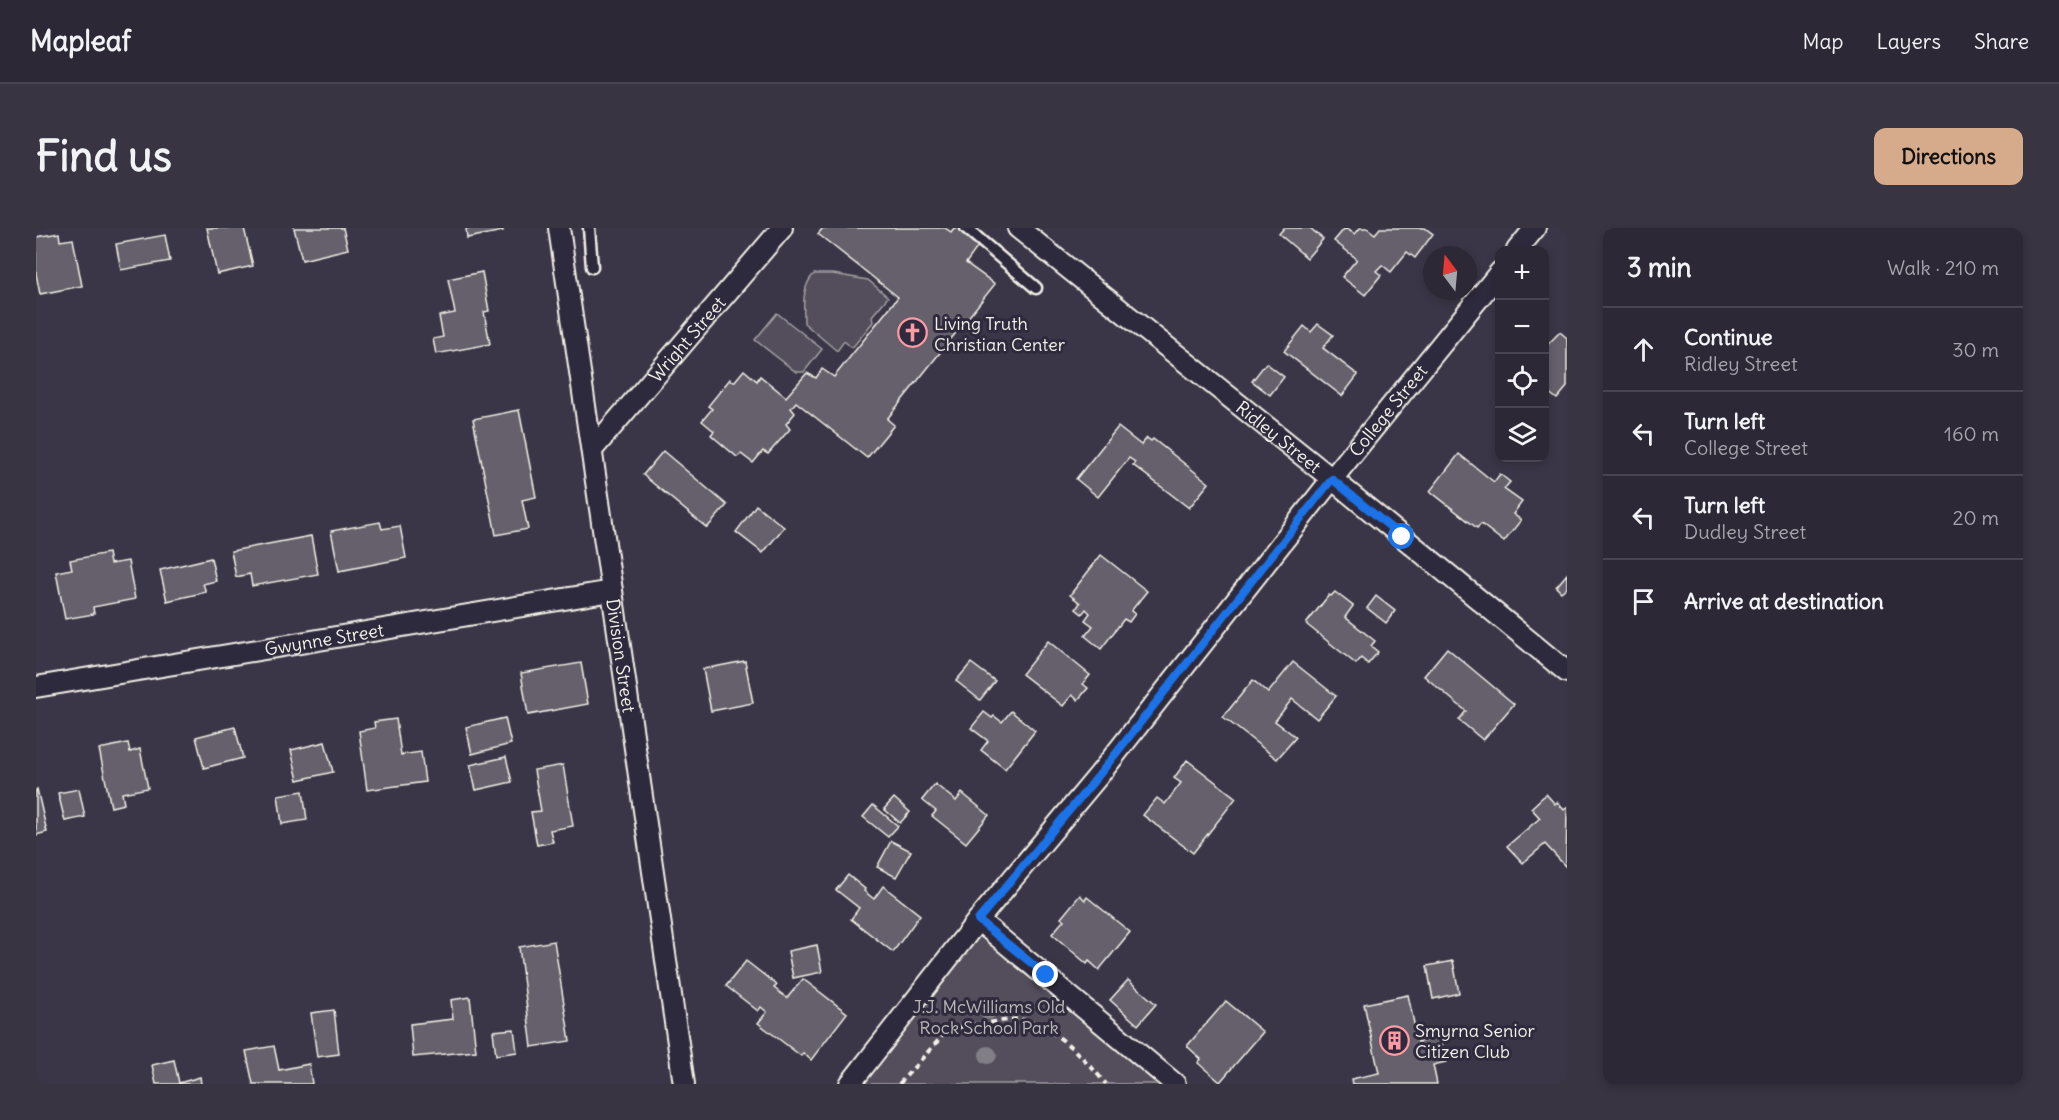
<!DOCTYPE html>
<meta charset="utf-8">
<style>
body{margin:0;font-family:Delius,sans-serif;background:#383441;color:#f1f3f6}
.controls{position:absolute;right:18px;top:18px;display:grid;overflow:hidden;border-radius:12px;box-shadow:0 3px 9px #0003}
.controls button{width:54px;height:54px;display:grid;place-items:center;padding:0;border:0;border-bottom:2px solid #484450;background:#2c2835;color:#f1f3f6;font:30px sans-serif}
.compass{position:absolute;left:1387px;top:18px;width:54px;height:54px;border-radius:50%;background:#2c2835;box-shadow:0 3px 9px #0003;rotate:344deg}
.stop{position:absolute;width:18px;height:18px;margin:-14px;border:4px solid #1a73e8;border-radius:50%;background:#fff}
.stop.end{background:#1a73e8;border-color:#fff;box-shadow:0 2px 6px #0008}
.list{margin:0;padding:0;list-style:none}
h2{display:flex;justify-content:space-between;align-items:center;height:78px;margin:0;padding:0 24px;font-size:26px}
h2 small{font-size:20px;font-weight:400;color:#a6a6ad}
.list li{display:grid;grid-template-columns:39px 1fr auto;gap:18px;align-items:center;box-sizing:border-box;height:84px;padding:0 24px;border-top:2px solid #484450}
.list b{display:block;font-size:22px;white-space:nowrap}
.list p{margin:0;font-size:20px;white-space:nowrap;color:#a6a6ad}
.list em{font-size:20px;font-style:normal;color:#a6a6ad}
.icon{flex:none;width:33px;height:33px;fill:none;stroke:currentColor;stroke-width:2;stroke-linecap:round;stroke-linejoin:round}
.map{position:relative;flex:none;width:1531px;height:856px;overflow:hidden;border-radius:12px}
header{display:flex;align-items:center;gap:36px;box-sizing:border-box;height:84px;padding:0 30px;background:#2c2835;border-bottom:2px solid #484450}
header strong{font-size:28px}
nav{display:flex;gap:33px;margin-inline-start:auto;font-size:21px}
.intro{display:flex;align-items:center;justify-content:space-between;box-sizing:border-box;height:144px;padding:0 36px}
h1{margin:0;font-size:42px}
.button{padding:15px 27px;border-radius:12px;background:#d6ab8b;color:#111;font-size:21px;font-weight:700}
main{display:flex;gap:36px;padding:0 36px}
aside{flex:1;background:#2c2835;border-radius:12px;box-shadow:0 3px 9px #0003}
.map>svg:first-child{display:block}
.green{fill:#534e5c;stroke:#a4a0a2;stroke-width:1.5}
.building{fill:#65616c;stroke:#f4f1e8;stroke-width:1.5}
.lines{fill:none;stroke-linecap:round;stroke-linejoin:round}
.service-casing{stroke:#f4f1e8;stroke-width:15}
.minor-casing{stroke:#f4f1e8;stroke-width:24}
.path{stroke:#f4f1e8;stroke-width:4;stroke-dasharray:6 4.5;stroke-linecap:butt}
.service{stroke:#2f2a3d;stroke-width:10}
.minor{stroke:#2f2a3d;stroke-width:20}
.tree{fill:#827e85}
.route{stroke:#1a73e8;stroke-width:8}
.labels{text-anchor:middle;dominant-baseline:central;stroke-width:6;stroke-linejoin:round;paint-order:stroke}
.poi-label{font-size:18px;fill:#f4f1e8;stroke:#2f2a3d;text-anchor:start}
.street-label{font-size:18px;fill:#f4f1e8;stroke:#2f2a3d}
.park-label{font-size:18px;fill:#bcb8b7;stroke:#2f2a3d}
</style>
<header>
<strong>Mapleaf</strong>
<nav><a>Map</a><a>Layers</a><a>Share</a></nav>
</header>
<div class="intro"><h1>Find us</h1><a class="button">Directions</a></div>
<main>
<div class="map">
<svg width="1531" height="856" viewBox="0 0 1531 856">
<rect width="100%" height="100%" fill="#3b3647"/>
<filter id="ink" filterUnits="userSpaceOnUse"><feTurbulence type="fractalNoise" baseFrequency=".0167" numOctaves="2"/><feDisplacementMap in="SourceGraphic" scale="12" xChannelSelector="R" yChannelSelector="G"/><feConvolveMatrix kernelMatrix="1 2 1 2 8 2 1 2 1" color-interpolation-filters="sRGB"/></filter>
<g filter="url(#ink)">
<g class="green">
<path d="M778,46H797L832,52L852,69L836,88L837,94L816,120L808,113L801,123L768,95C768,78 765,59 778,46Z"/>
<path d="M741,85L786,121L768,144H760L719,112Z"/>
<path d="M942,692L1139,856H814Z"/>
</g>
<g class="building">
<path d="M171,0H208L217,38L181,46Z"/>
<path d="M258,0H307L312,21L266,32Z"/>
<path d="M430,0H466L467,3L431,10Z"/>
<path d="M787,0H909L915,4L918,0H930L946,13L930,35L959,56L851,191L858,197L831,230L760,174L755,180L759,185L750,196L754,201L732,226L727,223L717,235L705,226L701,229L675,207L678,203L666,193L676,181L672,178L694,151L698,154L708,142L721,153L724,148L750,169L771,145L780,150L786,141L798,149L862,69L782,6Z"/>
<path d="M1248,0H1274L1287,11L1271,30L1243,6Z"/>
<path d="M1309,0L1319,6L1324,0H1331L1339,6L1344,0H1389L1397,6L1379,30L1371,24L1355,44L1346,37L1340,43L1345,47L1329,67L1306,49L1321,31L1298,13Z"/>
<path d="M23,5L24,13L37,11L46,58L4,66L0,46V9Z"/>
<path d="M129,7L134,33L85,42L80,16Z"/>
<path d="M446,44L453,83L448,84L454,116L400,126L397,111L407,109L403,88L419,85L412,51Z"/>
<path d="M1282,96L1297,107L1287,120L1322,147L1306,168L1248,123L1268,98L1275,104Z"/>
<path d="M1524,104L1531,110V159L1521,171L1508,161V120Z"/>
<path d="M1230,135L1248,149L1234,167L1216,153Z"/>
<path d="M483,182L500,269L486,272L492,301L460,307L437,191Z"/>
<path d="M1082,199L1105,217L1111,210L1115,213L1117,211L1173,255L1153,280L1097,237L1099,234L1093,230L1062,269L1040,251Z"/>
<path d="M627,223L691,277L671,300L607,247Z"/>
<path d="M1423,226L1458,254L1464,246L1474,254L1468,261L1486,274L1477,286L1485,292L1468,314L1445,296L1441,300L1394,263Z"/>
<path d="M720,277L748,299L727,325L700,304Z"/>
<path d="M344,294L346,301L364,298L370,330L303,343L295,303Z"/>
<path d="M275,308L282,346L216,358L214,346L200,349L195,323Z"/>
<path d="M72,325L74,336L92,333L99,371L57,379L58,386L29,391L20,344L36,341L34,332Z"/>
<path d="M1065,327L1111,363L1095,383L1099,386L1093,394L1088,391L1065,421L1049,408L1057,398L1049,392L1054,385L1050,381L1046,386L1040,381L1044,375L1034,367Z"/>
<path d="M175,330L180,353L167,356L170,364L131,373L124,342Z"/>
<path d="M1531,346V359L1525,364L1520,359Z"/>
<path d="M1299,364L1317,378L1309,389L1339,413L1335,418L1342,424L1332,436L1325,430L1320,436L1270,396L1293,367L1295,368Z"/>
<path d="M1340,368L1359,383L1350,395L1331,380Z"/>
<path d="M1012,413L1054,447L1047,456L1052,460L1042,472L1036,467L1027,478L986,446Z"/>
<path d="M1411,420L1478,476L1447,512L1423,492L1430,483L1388,448Z"/>
<path d="M709,433L717,475L675,483L667,441Z"/>
<path d="M1257,434L1300,468L1281,491L1256,471L1239,493L1260,509L1241,531L1187,489L1217,452L1232,465Z"/>
<path d="M545,435L552,476L492,487L485,445Z"/>
<path d="M935,435L959,453L944,472L920,453Z"/>
<path d="M975,483L999,503L969,541L945,522L952,513L935,500L948,484L956,490L958,488L966,494Z"/>
<path d="M469,490L475,516L436,526L430,499Z"/>
<path d="M360,491L365,527L385,524L389,554L331,562L323,503L339,500L338,494Z"/>
<path d="M199,499L207,530L168,540L160,509Z"/>
<path d="M289,514L297,544L262,552L255,522Z"/>
<path d="M92,515L94,524L104,521L112,560L86,565L88,576L75,579L63,521Z"/>
<path d="M470,529L476,554L440,562L434,537Z"/>
<path d="M1151,532L1200,570L1157,625L1107,587L1121,570L1129,576L1145,555L1138,550Z"/>
<path d="M527,537L537,598L514,602L517,614L501,617L495,584L505,583L498,542Z"/>
<path d="M899,556L920,573L926,565L953,587L930,615L896,588L900,583L886,572Z"/>
<path d="M1,561L11,604L0,607V562Z"/>
<path d="M43,561L49,589L29,593L22,565Z"/>
<path d="M267,563L271,592L246,596L242,567Z"/>
<path d="M1510,566L1519,576L1521,574L1528,582L1531,579L1530,639L1509,616L1487,635L1471,618L1504,590L1495,580Z"/>
<path d="M858,570L874,584L864,595L848,581Z"/>
<path d="M837,577L862,598L852,609L827,589Z"/>
<path d="M855,613L875,623L860,649L841,639Z"/>
<path d="M812,647L829,661L828,663L838,671L847,658L884,687L857,724L815,691L823,680L800,662Z"/>
<path d="M1044,667L1049,672L1051,669L1094,704L1063,742L1053,733L1051,736L1016,706L1028,692L1025,690Z"/>
<path d="M518,713L534,813L496,819L483,719Z"/>
<path d="M781,717L786,744L757,750L752,723Z"/>
<path d="M710,733L741,757L738,760L751,770L767,751L811,785L775,832L767,825L765,828L722,795L731,784L725,779L722,783L690,758Z"/>
<path d="M1417,733L1423,765L1397,771L1391,738Z"/>
<path d="M1092,752L1120,776L1102,797L1074,772Z"/>
<path d="M1372,767L1382,814L1404,809L1410,834L1397,837L1401,856H1316L1315,851L1343,845L1328,776Z"/>
<path d="M434,769L440,823L377,829L374,796L417,791L415,772Z"/>
<path d="M1190,773L1227,804L1184,854L1162,835L1165,831L1151,818Z"/>
<path d="M298,782L303,826L281,829L275,785Z"/>
<path d="M478,801L481,824L460,827L457,803Z"/>
<path d="M238,818L243,842L273,836L276,856H217L210,823Z"/>
<path d="M138,832L143,855L164,849L165,856H120L116,837Z"/>
</g>
<g class="lines">
<defs>
<g id="service">
<path d="M553,0L556,39"/>
<path d="M930,0L1000,60"/>
</g>
<g id="minor">
<path id="s1" d="M523,0L648,856"/>
<path id="s2" d="M982,0L1296,251L1531,444"/>
<path d="M1481,22L1499,0"/>
<path id="s3" d="M556,222L746,0"/>
<path id="s4" d="M0,459L576,363"/>
<path d="M942,692L1139,856"/>
<path id="s5" d="M814,856L942,692L1063,547L1296,251L1464,44"/>
</g>
</defs>
<use href="#service" class="service-casing"/>
<use href="#minor" class="minor-casing"/>
<path class="path" d="M863,856L910,804L927,798L981,791C1013,792 1051,833 1070,856"/>
<use href="#service" class="service"/>
<use href="#minor" class="minor"/>
</g>
<g class="tree">
<circle cx="952" cy="783" r="9"/>
<circle cx="952" cy="827" r="9"/>
</g>
</g>
<g class="lines" filter="url(#ink)">
<path class="route" d="M1010,747L942,692L1063,547L1296,251L1366,309"/>
</g>
<defs>
<symbol id="church-ring" viewBox="-11 -11 22 22"><circle r="9.5" fill="#2f2a3d" stroke="#ff9aa2" stroke-width="1.5"/><path d="M-1.2-6h2.4v3.5h3.3v2.4h-3.3V6h-2.4V-.1h-3.3v-2.4h3.3Z" fill="#ff9aa2"/></symbol>
<symbol id="building-ring" viewBox="-11 -11 22 22"><circle r="9.5" fill="#2f2a3d" stroke="#ff9aa2" stroke-width="1.5"/><path d="M-4-6H4V6H1V3H-1V6H-4ZM-2.5-4.3h1.7v1.8h-1.7ZM.8-4.3h1.7v1.8H.8ZM-2.5-1h1.7V.8h-1.7ZM.8-1h1.7V.8H.8Z" fill="#ff9aa2"/></symbol>
</defs>
<g fill-rule="evenodd">
<use href="#church-ring" x="860" y="88" width="33" height="33"/>
<use href="#building-ring" x="1342" y="796" width="33" height="33"/>
</g>
<g class="labels">
<g class="poi-label">
<text x="898" y="95">Living Truth<tspan x="898" dy="21">Christian Center</tspan></text>
<text x="1379" y="802">Smyrna Senior<tspan x="1379" dy="21">Citizen Club</tspan></text>
</g>
<g class="street-label">
<text stroke="none"><textPath href="#s3" startOffset="146">Wright Street</textPath></text>
<text stroke="none"><textPath href="#s5" startOffset="862">College Street</textPath></text>
<text stroke="none"><textPath href="#s2" startOffset="334">Ridley Street</textPath></text>
<text stroke="none"><textPath href="#s4" startOffset="292">Gwynne Street</textPath></text>
<text stroke="none"><textPath href="#s1" startOffset="432">Division Street</textPath></text>
</g>
<g class="park-label">
<text x="953" y="778">J.J. McWilliams Old<tspan x="953" dy="21">Rock School Park</tspan></text>
</g>
</g>
</svg>
<div class="controls">
<button>+</button>
<button>−</button>
<button><svg class="icon" aria-label="locate" viewBox="0 0 24 24"><circle cx="12" cy="12" r="6"/><path d="M12 2v4M12 18v4M2 12h4M18 12h4"/></svg></button>
<button><svg class="icon" aria-label="layers" viewBox="0 0 24 24"><path d="M12 4l9 5-9 5-9-5zM3 14l9 5 9-5"/></svg></button>
</div>
<svg class="compass" viewBox="-18 -18 36 36"><path d="M0-13l5 13h-10z" fill="#e53935"/><path d="M0 13l5-13h-10z" fill="#a6a6ad"/></svg>
<div class="stop" style="left:1366px;top:309px"></div>
<div class="stop end" style="left:1010px;top:747px"></div>
</div>
<aside>
<h2>3 min<small>Walk · 210 m</small></h2>
<ul class="list">
<li><svg class="icon" aria-label="ahead" viewBox="0 0 24 24"><path d="M12 20V5M6 11l6-6 6 6"/></svg><div><b>Continue</b><p>Ridley Street</p></div><em>30 m</em></li>
<li><svg class="icon" aria-label="left" viewBox="0 0 24 24"><path d="M17 20v-9H6M10 6l-5 5 5 5"/></svg><div><b>Turn left</b><p>College Street</p></div><em>160 m</em></li>
<li><svg class="icon" aria-label="left" viewBox="0 0 24 24"><path d="M17 20v-9H6M10 6l-5 5 5 5"/></svg><div><b>Turn left</b><p>Dudley Street</p></div><em>20 m</em></li>
<li><svg class="icon" aria-label="arrive" viewBox="0 0 24 24"><path d="M6 21V4h12l-3 4 3 4H6"/></svg><div><b>Arrive at destination</b></div></li>
</ul>
</aside>
</main>
